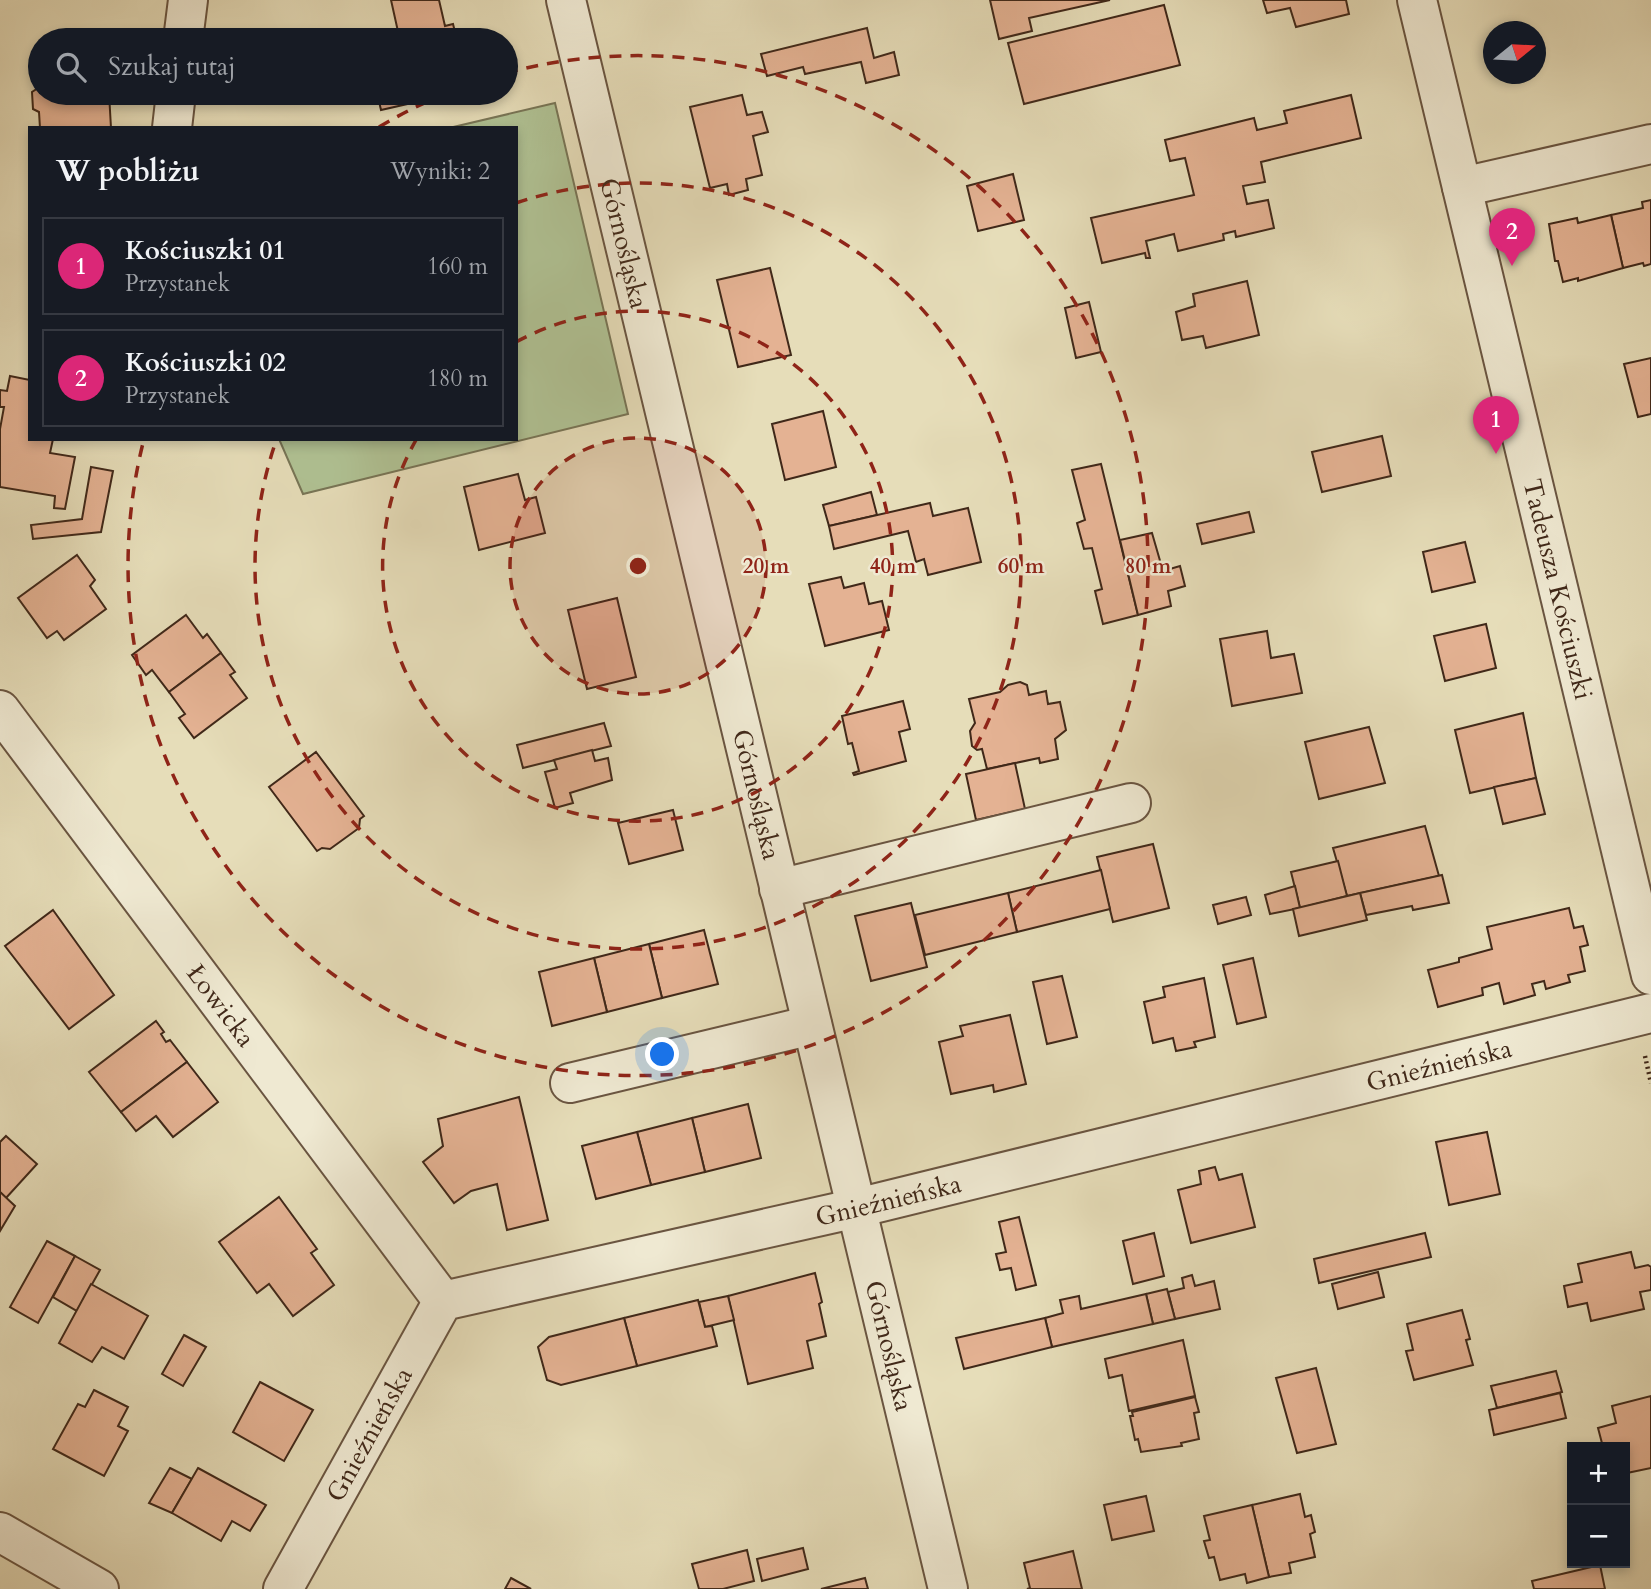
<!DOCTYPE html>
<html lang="pl">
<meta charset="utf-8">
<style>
body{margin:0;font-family:Cardo,serif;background:#242831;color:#f1f3f6}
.controls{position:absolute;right:21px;bottom:21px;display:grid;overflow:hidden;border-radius:0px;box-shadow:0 4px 10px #0003}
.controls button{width:63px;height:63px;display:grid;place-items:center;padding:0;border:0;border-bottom:2px solid #363941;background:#171b24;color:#f1f3f6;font:35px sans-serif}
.compass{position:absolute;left:1483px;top:21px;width:63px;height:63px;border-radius:50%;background:#171b24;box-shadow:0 4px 10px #0003;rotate:72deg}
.you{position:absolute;left:663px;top:1055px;width:24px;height:24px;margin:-18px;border:5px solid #fff;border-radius:50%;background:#1a73e8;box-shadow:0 0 0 10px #1a73e833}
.badge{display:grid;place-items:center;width:46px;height:46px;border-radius:50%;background:#db2777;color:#fff;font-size:23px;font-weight:700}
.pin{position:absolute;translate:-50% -58px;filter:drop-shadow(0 2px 4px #0008)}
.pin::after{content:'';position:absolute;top:37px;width:24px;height:21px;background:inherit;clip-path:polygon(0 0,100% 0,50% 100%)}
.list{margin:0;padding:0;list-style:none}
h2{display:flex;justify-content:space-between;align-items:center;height:91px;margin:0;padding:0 28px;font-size:30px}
h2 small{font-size:23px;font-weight:400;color:#9ea1a6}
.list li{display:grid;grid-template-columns:46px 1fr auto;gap:21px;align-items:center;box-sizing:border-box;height:98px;margin:0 14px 14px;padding:0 14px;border:2px solid #363941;border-radius:0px}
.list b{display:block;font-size:26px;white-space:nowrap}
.list p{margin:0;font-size:23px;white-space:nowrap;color:#9ea1a6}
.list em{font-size:23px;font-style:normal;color:#9ea1a6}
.icon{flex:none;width:38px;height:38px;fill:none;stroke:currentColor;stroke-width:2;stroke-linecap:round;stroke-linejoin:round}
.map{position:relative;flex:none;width:1651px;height:1589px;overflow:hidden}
.search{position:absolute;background:#171b24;box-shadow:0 4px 10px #0003;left:28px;top:28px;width:490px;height:77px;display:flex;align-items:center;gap:18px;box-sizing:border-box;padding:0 24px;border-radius:38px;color:#9ea1a6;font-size:26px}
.panel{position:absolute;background:#171b24;box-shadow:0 4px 10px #0003;left:28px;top:126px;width:490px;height:315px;border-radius:0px}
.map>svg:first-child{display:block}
.green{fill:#b0c294;stroke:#787556;stroke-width:2}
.building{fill:#e4b293;stroke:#402819;stroke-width:2}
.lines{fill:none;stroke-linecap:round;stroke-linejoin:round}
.minor-casing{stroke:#6a5541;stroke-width:42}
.path{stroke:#402819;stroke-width:4.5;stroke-dasharray:2 3.5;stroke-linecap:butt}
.minor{stroke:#efe9d2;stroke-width:38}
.ring{fill:none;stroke:#8f2418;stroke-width:3.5;stroke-dasharray:12 9}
.labels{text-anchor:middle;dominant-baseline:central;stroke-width:5;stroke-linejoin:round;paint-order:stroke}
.street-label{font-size:26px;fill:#402819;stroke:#efe9d2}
.centre{fill:#8f2418;stroke:#efe9d2;stroke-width:3.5}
.ring-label{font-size:21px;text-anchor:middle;font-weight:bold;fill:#8f2418;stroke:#efe9d2;stroke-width:5;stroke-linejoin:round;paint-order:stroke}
</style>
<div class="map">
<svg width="1651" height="1589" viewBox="0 0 1651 1589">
<rect width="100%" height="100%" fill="#e6ddb9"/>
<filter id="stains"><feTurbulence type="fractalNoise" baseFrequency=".00286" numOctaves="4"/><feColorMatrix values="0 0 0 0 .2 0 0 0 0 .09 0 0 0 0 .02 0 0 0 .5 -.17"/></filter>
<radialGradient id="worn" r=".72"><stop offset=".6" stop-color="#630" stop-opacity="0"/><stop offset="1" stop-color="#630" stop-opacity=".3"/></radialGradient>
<path class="green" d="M555,103L628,414L303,494L279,439H516V128H449Z"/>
<g class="building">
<path d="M391,0H439L445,26L453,24L457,40H383L399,36Z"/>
<path d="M990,0H1110L1029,18L1032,31L999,39Z"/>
<path d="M1263,0H1346L1349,14L1296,27L1290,8L1267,13Z"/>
<path d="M1164,5L1180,65L1024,104L1008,43Z"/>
<path d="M867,28L874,58L894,52L899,75L866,83L861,62L805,74L803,67L767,76L761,54Z"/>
<path d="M37,74H40V93H109L111,128H40L39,112L33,109L32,92L38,88Z"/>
<path d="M377,93H456L381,110Z"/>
<path d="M742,95L747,115L762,112L768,132L753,136L762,175L746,179L748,190L729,195L727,184L710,188L690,107Z"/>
<path d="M1351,95L1361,138L1261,162L1265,182L1243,186L1247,204L1268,200L1274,228L1236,237L1235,231L1223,234L1224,240L1178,251L1174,234L1146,241L1150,258H1146L1145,253L1102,263L1091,218L1194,195L1185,158L1170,161L1165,140L1254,118L1257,130L1287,123L1284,111Z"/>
<path d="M1013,174L1024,220L978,231L967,186Z"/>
<path d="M1651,200V264L1644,266L1643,263L1623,268L1611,215L1643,208L1642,202Z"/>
<path d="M1611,215L1623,268L1578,281V278L1563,282L1558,261H1555L1549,224L1577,218L1578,223Z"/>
<path d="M770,268L791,355L738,367L717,280Z"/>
<path d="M1247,281L1259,335L1206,348L1203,336L1182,340L1176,312L1195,306L1193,294Z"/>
<path d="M1089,302L1101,352L1076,358L1065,308Z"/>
<path d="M1651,358V414L1638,417L1624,364Z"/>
<path d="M10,376L30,380V439H53L50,453L75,457L65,509L54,508L55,496L0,487V429L4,407H0V390L7,391Z"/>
<path d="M823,411L836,467L785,480L772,424Z"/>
<path d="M1382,436L1391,476L1322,492L1312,452Z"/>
<path d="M1101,464L1138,615L1103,624L1095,591L1102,589L1092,548L1084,549L1077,523L1085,520L1072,470Z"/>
<path d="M91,467L113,471L101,532L33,539L31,525L82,519Z"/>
<path d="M518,474L525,500L536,497L545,533L479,550L464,487Z"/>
<path d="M871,492L877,515L829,526L823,505Z"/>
<path d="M930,503L933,516L968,508L981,562L928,575L924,559L916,562L908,531L834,549L829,526Z"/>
<path d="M1249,512L1254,532L1202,544L1197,524Z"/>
<path d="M1152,533L1163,571L1180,566L1185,586L1168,591L1171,606L1138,615L1120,540Z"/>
<path d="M1465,542L1475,582L1432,592L1423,552Z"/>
<path d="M77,555L95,580L90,586L106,609L64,640L57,631L47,638L18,598Z"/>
<path d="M841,577L844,588L864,583L869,604L882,601L889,630L825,646L809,584Z"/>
<path d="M617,598L636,677L587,689L568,610Z"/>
<path d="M186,615L203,638L207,634L221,653L169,692L152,670L146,675L132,655Z"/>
<path d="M1486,624L1496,668L1445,681L1434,636Z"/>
<path d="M1267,631L1271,658L1294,654L1302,693L1232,706L1220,639Z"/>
<path d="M221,653L235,672L230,675L247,698L194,738L179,718L185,714L169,692Z"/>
<path d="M1020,682L1027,685L1029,695L1046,691L1048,704L1060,702L1066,730L1055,739L1058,759L1040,763L1039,758L987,769L982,749L977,750L972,746L970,731L975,723L969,699L1000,692L1008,685Z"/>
<path d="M903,701L910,729L899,732L906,761L854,775L853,773L859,771L852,743L848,744L842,716Z"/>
<path d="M1523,713L1536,778L1470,793L1455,730Z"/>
<path d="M604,723L611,746L523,768L517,745Z"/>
<path d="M1369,727L1385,783L1319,799L1305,742Z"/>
<path d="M592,750L595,761L608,758L612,780L570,793L573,803L555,808L545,772L557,769L554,760Z"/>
<path d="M316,752L364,816L360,819L359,828L330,849L322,848L317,851L269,787Z"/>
<path d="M1015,763L1025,809L976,820L966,774Z"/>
<path d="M1536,778L1545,814L1503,824L1494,787Z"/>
<path d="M673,810L683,850L629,864L618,823Z"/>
<path d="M1425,826L1439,876L1347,896L1333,848Z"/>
<path d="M1153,844L1169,908L1113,922L1097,857Z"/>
<path d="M1338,861L1347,896L1300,908L1291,872Z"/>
<path d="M1101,870L1110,909L1017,932L1008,893Z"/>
<path d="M1442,875L1449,903L1413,910L1412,906L1366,915L1360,893Z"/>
<path d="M1295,886L1300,908L1270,914L1265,895Z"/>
<path d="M1008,893L1017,932L925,955L915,915Z"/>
<path d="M1360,893L1367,920L1299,936L1293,909Z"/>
<path d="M1246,897L1251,915L1218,924L1213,905Z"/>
<path d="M911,903L927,967L871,981L855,916Z"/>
<path d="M1569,908L1574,928L1583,926L1588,945L1580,947L1585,971L1568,975L1570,982L1546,989L1544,981L1532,984L1535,995L1504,1004L1499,983L1482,988L1483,995L1438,1007L1428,970L1459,962V958L1492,949L1487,927Z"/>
<path d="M53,910L114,995L69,1029L5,946Z"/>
<path d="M704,930L718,984L662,998L649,944Z"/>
<path d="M649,944L662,998L607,1012L594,958Z"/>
<path d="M594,958L607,1012L552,1026L539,972Z"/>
<path d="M1253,958L1266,1017L1237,1024L1223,965Z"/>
<path d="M1062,976L1077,1037L1047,1044L1033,982Z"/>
<path d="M1204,978L1215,1037L1194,1042L1196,1047L1176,1051L1173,1038L1153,1043L1144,1002L1165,997L1163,987Z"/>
<path d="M1010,1015L1026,1084L994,1092L993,1085L951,1094L939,1042L963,1036L960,1026Z"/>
<path d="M156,1021L164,1032L161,1034L166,1042L170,1040L187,1062L121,1112L89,1072Z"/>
<path d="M187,1062L218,1102L173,1137L156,1116L136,1131L121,1112Z"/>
<path d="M519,1097L548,1220L507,1230L497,1184L471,1191L454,1203L423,1162L443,1146L438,1119Z"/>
<path d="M748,1104L761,1158L705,1172L692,1118Z"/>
<path d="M692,1118L705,1172L651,1185L637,1132Z"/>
<path d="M637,1132L651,1185L596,1199L582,1146Z"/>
<path d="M1487,1132L1500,1194L1449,1205L1436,1142Z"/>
<path d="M6,1136L37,1164L6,1198L0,1192V1142Z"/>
<path d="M1215,1167L1219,1180L1242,1174L1255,1227L1191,1243L1178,1190L1201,1184L1199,1171Z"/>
<path d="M0,1192L15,1206L0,1231Z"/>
<path d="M279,1197L317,1249L311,1253L334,1285L293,1316L269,1284L257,1293L219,1242Z"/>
<path d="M1019,1217L1036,1285L1016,1290L1011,1268L1000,1270L996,1254L1006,1252L999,1222Z"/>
<path d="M1154,1233L1164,1276L1133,1284L1123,1241Z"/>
<path d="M1425,1233L1431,1257L1319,1283L1314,1259Z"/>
<path d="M47,1241L75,1256L38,1323L10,1307Z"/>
<path d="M1631,1252L1635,1268L1648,1265L1651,1267V1290L1640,1292L1644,1309L1591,1321L1587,1303L1568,1307L1564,1286L1582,1282L1578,1264Z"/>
<path d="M75,1256L100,1270L77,1311L53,1297Z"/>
<path d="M1378,1272L1384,1297L1338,1309L1332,1284Z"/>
<path d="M815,1273L822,1302L819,1304L826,1336L807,1341L813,1368L748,1384L728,1296Z"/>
<path d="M1192,1275L1195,1286L1214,1281L1220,1309L1175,1319L1168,1292L1184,1288L1182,1278Z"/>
<path d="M91,1284L148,1316L124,1359L102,1347L92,1362L59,1343Z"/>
<path d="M1167,1289L1175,1319L1153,1324L1146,1294Z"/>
<path d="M1146,1294L1153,1324L1052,1347L1045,1318L1063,1313L1060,1300L1079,1296L1081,1309Z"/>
<path d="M728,1296L734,1320L705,1327L699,1302Z"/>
<path d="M698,1300L705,1327L712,1326L717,1346L637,1366L624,1318Z"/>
<path d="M1462,1310L1470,1339L1466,1340L1473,1365L1414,1380L1406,1351L1413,1350L1407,1324Z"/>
<path d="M624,1318L637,1366L561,1385L547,1380L538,1347L549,1337Z"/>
<path d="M1045,1318L1052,1347L964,1369L956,1338Z"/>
<path d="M184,1335L206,1347L183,1386L162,1374Z"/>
<path d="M1183,1340L1195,1396L1129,1411L1122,1375L1109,1378L1105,1359Z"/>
<path d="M1316,1368L1336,1444L1297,1453L1276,1378Z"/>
<path d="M1556,1371L1562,1392L1497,1408L1491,1386Z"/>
<path d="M260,1382L313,1410L284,1461L233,1432Z"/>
<path d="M94,1390L128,1407L118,1426L128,1431L104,1476L53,1449L78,1404L85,1407Z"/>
<path d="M1560,1393L1566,1418L1494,1435L1489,1410Z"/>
<path d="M1651,1396V1468L1627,1473L1625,1447H1603L1598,1428L1616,1423L1612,1406Z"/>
<path d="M1195,1397L1199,1412L1194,1413L1199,1439L1181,1443L1182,1446L1141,1452L1138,1439L1135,1440L1130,1416H1133L1132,1412Z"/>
<path d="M170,1468L192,1479L172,1513L149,1503Z"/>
<path d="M198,1468L266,1505L250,1531L232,1521L221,1541L172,1513Z"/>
<path d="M1300,1494L1305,1517L1311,1515L1315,1532L1310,1534L1315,1557L1289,1563L1291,1573L1269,1577L1252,1505Z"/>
<path d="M1146,1496L1154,1531L1112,1540L1104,1505Z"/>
<path d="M1252,1505L1269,1577L1247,1583L1245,1574L1220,1580L1214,1557L1209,1558L1204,1541L1210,1540L1204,1516Z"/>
<path d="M803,1548L808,1569L762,1581L757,1559Z"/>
<path d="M747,1550L754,1581L723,1589H699L692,1564Z"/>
<path d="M1073,1551L1082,1589H1027L1030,1588L1024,1563Z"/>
<path d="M1600,1565L1605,1589H1534L1532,1581Z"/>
<path d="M511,1578L531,1589H505Z"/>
<path d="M865,1578L868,1589H821Z"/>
</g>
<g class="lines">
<defs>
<g id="minor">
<path id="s1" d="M566,0L948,1589"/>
<path id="s2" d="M1417,0L1651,975"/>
<path d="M183,40L188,0"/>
<path d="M172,128L176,93"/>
<path d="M1462,187L1651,144"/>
<path id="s3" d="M0,710L443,1301"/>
<path d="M779,889L1131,803"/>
<path d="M570,1083L812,1025"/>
<path d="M0,1532L99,1589"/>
<path id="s4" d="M283,1589L443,1301L857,1208L1651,1013"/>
</g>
</defs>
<use href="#minor" class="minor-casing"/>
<path class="path" d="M1645,1056L1651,1083"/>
<use href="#minor" class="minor"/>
</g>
<circle cx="638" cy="566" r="128" fill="#8f2418" fill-opacity=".12"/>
<g class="ring">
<circle cx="638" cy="566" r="128"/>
<path d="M516 342A255 255 0 1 1 416 440"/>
<path d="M516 203A383 383 0 1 1 276 441"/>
<path d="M379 127A510 510 0 0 1 447 93M506 73A510 510 0 1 1 143 443"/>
</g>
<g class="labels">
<g class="street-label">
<text stroke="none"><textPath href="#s1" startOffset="250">Górnośląska</textPath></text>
<text stroke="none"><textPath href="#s2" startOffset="606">Tadeusza Kościuszki</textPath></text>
<text stroke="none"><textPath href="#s1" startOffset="817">Górnośląska</textPath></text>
<text stroke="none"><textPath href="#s3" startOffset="369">Łowicka</textPath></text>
<text stroke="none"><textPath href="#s4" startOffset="1353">Gnieźnieńska</textPath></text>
<text stroke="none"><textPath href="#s4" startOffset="786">Gnieźnieńska</textPath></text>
<text stroke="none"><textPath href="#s1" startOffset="1384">Górnośląska</textPath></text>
<text stroke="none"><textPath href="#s4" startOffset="177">Gnieźnieńska</textPath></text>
</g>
</g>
<circle cx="638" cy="566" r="10" class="centre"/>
<g class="ring-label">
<text x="766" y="573">20 m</text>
<text x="893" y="573">40 m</text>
<text x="1021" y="573">60 m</text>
<text x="1148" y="573">80 m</text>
</g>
<rect width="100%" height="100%" filter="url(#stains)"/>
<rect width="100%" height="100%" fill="url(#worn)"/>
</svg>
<div class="controls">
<button>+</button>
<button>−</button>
</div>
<svg class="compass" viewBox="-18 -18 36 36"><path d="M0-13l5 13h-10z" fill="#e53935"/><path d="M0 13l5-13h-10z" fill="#9ea1a6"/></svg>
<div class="you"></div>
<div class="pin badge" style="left:1496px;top:454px">1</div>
<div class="pin badge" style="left:1512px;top:266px">2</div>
<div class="search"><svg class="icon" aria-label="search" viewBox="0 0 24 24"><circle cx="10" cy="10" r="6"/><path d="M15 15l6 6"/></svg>Szukaj tutaj</div>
<section class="panel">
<h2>W pobliżu<small>Wyniki: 2</small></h2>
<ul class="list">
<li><span class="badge">1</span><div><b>Kościuszki 01</b><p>Przystanek</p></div><em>160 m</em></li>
<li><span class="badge">2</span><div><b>Kościuszki 02</b><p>Przystanek</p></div><em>180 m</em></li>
</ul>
</section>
</div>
